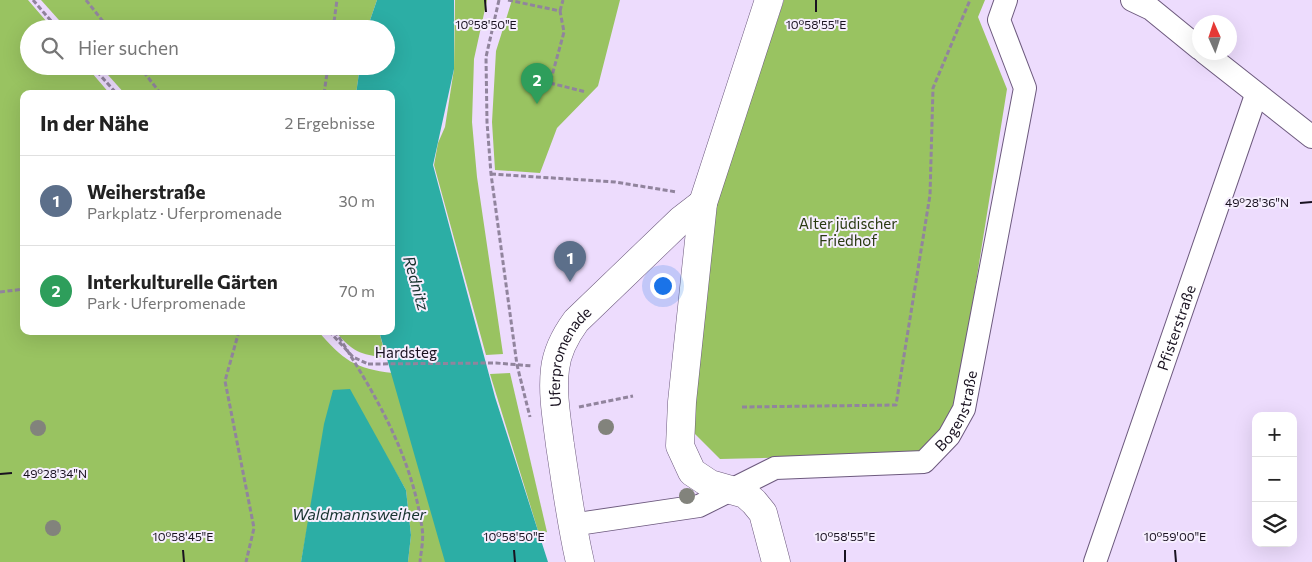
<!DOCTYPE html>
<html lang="de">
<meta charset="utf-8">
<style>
body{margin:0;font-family:Commissioner,sans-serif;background:#f2f2f2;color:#222}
.controls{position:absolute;right:15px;bottom:15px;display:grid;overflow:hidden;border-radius:10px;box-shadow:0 5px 20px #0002}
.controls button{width:45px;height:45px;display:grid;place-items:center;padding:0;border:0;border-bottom:1px solid #e0e0e0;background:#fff;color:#222;font:25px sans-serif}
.compass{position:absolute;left:1192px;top:15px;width:45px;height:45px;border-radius:50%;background:#fff;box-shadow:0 5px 20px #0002;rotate:357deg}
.you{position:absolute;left:662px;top:285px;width:18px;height:18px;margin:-12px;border:4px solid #fff;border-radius:50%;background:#1a73e8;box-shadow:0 0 0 8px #1a73e833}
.badge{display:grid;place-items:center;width:32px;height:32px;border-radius:50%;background:#ea580c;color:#fff;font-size:16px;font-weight:700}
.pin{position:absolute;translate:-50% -41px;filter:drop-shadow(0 1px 2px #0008)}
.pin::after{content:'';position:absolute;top:26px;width:18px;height:15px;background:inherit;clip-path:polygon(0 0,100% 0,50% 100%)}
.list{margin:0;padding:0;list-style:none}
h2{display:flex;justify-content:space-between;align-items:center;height:65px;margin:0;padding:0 20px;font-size:21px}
h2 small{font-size:16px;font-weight:400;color:#767676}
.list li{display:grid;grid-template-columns:32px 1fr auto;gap:15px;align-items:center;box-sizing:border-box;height:90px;padding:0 20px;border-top:1px solid #e0e0e0}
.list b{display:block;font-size:19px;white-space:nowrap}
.list p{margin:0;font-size:16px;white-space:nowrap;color:#767676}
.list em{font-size:16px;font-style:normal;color:#767676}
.icon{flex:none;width:28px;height:28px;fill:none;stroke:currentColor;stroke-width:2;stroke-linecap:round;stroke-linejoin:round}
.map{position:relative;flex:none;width:1312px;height:562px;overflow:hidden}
.search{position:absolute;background:#fff;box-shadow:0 5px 20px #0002;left:20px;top:20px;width:375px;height:55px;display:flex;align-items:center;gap:12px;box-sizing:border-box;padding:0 18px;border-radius:28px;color:#767676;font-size:19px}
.panel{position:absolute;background:#fff;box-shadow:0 5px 20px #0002;left:20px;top:90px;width:375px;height:245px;border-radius:10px}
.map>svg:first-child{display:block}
.green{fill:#99c361}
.water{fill:#2caea5}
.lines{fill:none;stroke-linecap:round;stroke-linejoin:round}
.minor-casing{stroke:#6d5a7e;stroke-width:24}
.tertiary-casing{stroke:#6d5a7e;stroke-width:29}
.path{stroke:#91849d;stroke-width:3;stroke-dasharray:5 2.5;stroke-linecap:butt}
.minor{stroke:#fff;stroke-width:22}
.tertiary{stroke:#fff;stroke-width:28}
.path-bridge{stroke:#91849d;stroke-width:3;stroke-dasharray:5 2.5;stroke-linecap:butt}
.tree{fill:#82837c}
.ticks{fill:none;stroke:#191220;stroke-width:2}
.labels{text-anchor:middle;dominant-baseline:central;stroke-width:4;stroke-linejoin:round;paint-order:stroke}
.park-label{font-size:15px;fill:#2a3a12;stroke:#f6eefe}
.street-label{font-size:15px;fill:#191220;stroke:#f6eefe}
.water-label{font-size:16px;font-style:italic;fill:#183330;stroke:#f6eefe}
.ticks-label{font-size:12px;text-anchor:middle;fill:#191220;stroke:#f6eefe;stroke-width:4;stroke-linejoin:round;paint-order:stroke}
</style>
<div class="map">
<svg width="1312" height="562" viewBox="0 0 1312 562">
<rect width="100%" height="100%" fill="#eddcfd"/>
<g class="green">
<path d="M0,0H28L53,29H29V66H86L110,94H24V331H318C343,360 355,369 393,373L447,562H408L411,535L406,490L380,445L313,497L301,562H0Z"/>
<path d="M41,0H377L367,29H67Z"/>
<path d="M455,0H487L474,59L472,122L477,177L503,354L486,355L434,165L438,143L445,127L454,69Z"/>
<path d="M512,0H620L598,86L557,128L540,173L495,170L492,122L496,51Z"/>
<path d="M784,0H985L978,17L1007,89L956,407L942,431L921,454L720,459L692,431L707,276L717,202Z"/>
<path d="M100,66H360L356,94H125Z"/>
<path d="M335,331H379L386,358C359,354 353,352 335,331Z"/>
<path d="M510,373L547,532L539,534L490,374Z"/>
</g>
<g class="water">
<path d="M377,0H454V69L433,165L495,397L548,562H445L379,331H391V94H356L360,66H386V29H367Z"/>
<path d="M350,389L406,490L411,535L408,562H301L324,424L333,390Z"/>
</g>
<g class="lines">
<defs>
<g id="minor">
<path d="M1132,0L1151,9L1200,49"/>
<path d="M1204,52L1312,137"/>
<path id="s1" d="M571,525L699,506L775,468L924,462L949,436L964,409L1025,88L999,20L1006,0"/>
<path id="s2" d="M1095,562L1256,95"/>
</g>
<g id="tertiary">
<path d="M769,0L703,203L682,402L680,446L692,472L710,484L745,494L754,502L763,513L776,562"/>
<path id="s3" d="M580,562C571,523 566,484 560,445C557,420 552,394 555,369C557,351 565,336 576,321L681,220L703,203"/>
</g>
</defs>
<use href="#minor" class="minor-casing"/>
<use href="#tertiary" class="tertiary-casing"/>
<g class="path">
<path d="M33,0L58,29"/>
<path d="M86,0L109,29"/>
<path d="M499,0L486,57L487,122L491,174L517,365L530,417"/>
<path d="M508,0L560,11L564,32L550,83L586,92"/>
<path d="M560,11L563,0"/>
<path d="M333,29L337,0"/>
<path d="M92,66L117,94"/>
<path d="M139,66L161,94"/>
<path d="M324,94L328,66"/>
<path d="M491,174L615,182L677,192"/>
<path d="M0,292L24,289"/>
<path d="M239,331L225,381L254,528L246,562"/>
<path d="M335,331C374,392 412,455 422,528C424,539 421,551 420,562"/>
<path d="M368,364L496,363L532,366"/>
<path d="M579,407L633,396"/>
<path d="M742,407L896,405L930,195L933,88L970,0"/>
</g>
<use href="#minor" class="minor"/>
<use href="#tertiary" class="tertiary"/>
<path class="path-bridge" d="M329,331L353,357L368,364"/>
</g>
<g class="tree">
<circle cx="606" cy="427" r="8"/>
<circle cx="38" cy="428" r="8"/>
<circle cx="687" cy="496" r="8"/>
<circle cx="53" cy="528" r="8"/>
</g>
<path class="ticks" d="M485,0L486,12M816,0V12M1300,203L1312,202M0,474L12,473M183,550L184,562M514,550L515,562M845,550V562M1175,550L1176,562"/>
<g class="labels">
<g class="park-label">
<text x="848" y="223">Alter jüdischer<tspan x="848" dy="17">Friedhof</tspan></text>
</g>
<g class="street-label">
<text stroke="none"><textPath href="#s2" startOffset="248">Pfisterstraße</textPath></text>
<text x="406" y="352">Hardsteg</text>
<text stroke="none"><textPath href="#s3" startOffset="211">Uferpromenade</textPath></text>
<text stroke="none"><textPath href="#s1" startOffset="426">Bogenstraße</textPath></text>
</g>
<g class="water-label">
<text transform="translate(417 283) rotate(74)">Rednitz</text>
<text x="359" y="513">Waldmannsweiher</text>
</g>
</g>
<g class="ticks-label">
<text x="486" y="29">10°58'50"E</text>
<text x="816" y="29">10°58'55"E</text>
<text x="1257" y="207">49°28'36"N</text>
<text x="55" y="478">49°28'34"N</text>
<text x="183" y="541">10°58'45"E</text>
<text x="514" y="541">10°58'50"E</text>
<text x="845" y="541">10°58'55"E</text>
<text x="1175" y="541">10°59'00"E</text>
</g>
</svg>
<div class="controls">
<button>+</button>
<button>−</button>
<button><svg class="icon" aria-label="layers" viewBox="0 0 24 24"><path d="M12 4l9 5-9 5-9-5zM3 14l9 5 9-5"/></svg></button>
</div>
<svg class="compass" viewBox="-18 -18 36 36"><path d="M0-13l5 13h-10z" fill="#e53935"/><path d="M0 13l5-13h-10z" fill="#767676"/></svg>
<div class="you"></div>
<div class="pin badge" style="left:570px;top:282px;background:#5c6f8a">1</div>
<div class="pin badge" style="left:537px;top:104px;background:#2e9e5b">2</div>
<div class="search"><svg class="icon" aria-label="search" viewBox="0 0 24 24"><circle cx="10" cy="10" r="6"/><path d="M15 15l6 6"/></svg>Hier suchen</div>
<section class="panel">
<h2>In der Nähe<small>2 Ergebnisse</small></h2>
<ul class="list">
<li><span class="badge" style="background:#5c6f8a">1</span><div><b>Weiherstraße</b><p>Parkplatz · Uferpromenade</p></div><em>30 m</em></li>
<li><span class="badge" style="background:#2e9e5b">2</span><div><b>Interkulturelle Gärten</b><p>Park · Uferpromenade</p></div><em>70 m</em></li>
</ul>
</section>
</div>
